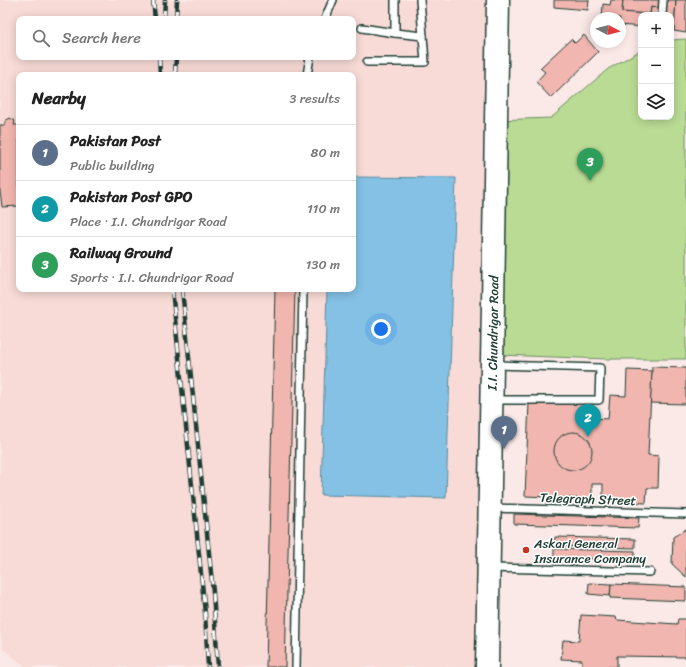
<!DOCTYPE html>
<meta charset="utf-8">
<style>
body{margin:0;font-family:Sriracha,sans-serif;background:#f2f2f2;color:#222}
.controls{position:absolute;right:12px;top:12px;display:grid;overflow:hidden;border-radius:8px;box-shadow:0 2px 10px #0003}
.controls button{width:36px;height:36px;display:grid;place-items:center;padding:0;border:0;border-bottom:1px solid #e0e0e0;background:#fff;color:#222;font:20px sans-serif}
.compass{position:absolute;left:590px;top:12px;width:36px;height:36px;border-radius:50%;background:#fff;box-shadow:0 2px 10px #0003;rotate:97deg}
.you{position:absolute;left:381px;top:329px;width:14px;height:14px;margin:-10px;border:3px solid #fff;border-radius:50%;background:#1a73e8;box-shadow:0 0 0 6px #1a73e833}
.badge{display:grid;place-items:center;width:26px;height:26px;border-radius:50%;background:#0b8043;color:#fff;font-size:13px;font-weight:700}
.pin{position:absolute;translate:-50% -33px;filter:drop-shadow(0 1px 2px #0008)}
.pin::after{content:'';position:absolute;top:21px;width:14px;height:12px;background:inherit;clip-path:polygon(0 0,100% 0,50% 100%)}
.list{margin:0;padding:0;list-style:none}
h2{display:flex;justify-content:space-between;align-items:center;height:52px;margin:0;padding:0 16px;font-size:17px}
h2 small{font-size:13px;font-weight:400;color:#767676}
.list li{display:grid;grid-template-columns:26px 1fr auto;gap:12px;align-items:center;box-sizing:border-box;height:56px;padding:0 16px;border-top:1px solid #e0e0e0}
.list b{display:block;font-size:15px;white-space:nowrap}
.list p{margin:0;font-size:13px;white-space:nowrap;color:#767676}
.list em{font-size:13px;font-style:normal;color:#767676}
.icon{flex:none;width:22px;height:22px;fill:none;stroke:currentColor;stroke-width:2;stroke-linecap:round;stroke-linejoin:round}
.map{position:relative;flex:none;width:686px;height:667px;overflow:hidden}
.search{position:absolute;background:#fff;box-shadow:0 2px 10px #0003;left:16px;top:16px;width:340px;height:44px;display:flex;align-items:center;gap:10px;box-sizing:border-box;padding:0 14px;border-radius:8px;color:#767676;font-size:15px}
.panel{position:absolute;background:#fff;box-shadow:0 2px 10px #0003;left:16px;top:72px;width:340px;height:220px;border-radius:8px}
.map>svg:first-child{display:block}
.built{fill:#f8dad6;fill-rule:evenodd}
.green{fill:#badb94;stroke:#6c8c64}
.water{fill:#84c1e4;stroke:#5c8c9e}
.building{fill:#f1b6af;stroke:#1f3d34}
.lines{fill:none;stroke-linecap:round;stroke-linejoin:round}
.lane-casing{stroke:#1f3d34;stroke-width:10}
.primary-casing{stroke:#1f3d34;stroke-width:25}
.lane{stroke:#fff;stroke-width:7}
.primary{stroke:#fff;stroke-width:22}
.rail-casing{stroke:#1f3d34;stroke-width:4.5}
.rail{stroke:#fff;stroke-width:3;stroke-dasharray:9;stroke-linecap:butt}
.poi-dot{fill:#c8321e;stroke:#fff;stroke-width:1.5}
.labels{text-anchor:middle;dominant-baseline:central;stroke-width:3;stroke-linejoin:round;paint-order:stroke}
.street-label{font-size:13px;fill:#1f3d34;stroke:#fff}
.poi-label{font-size:13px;fill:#1f3d34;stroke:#fff;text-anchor:start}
</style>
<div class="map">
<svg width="686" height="667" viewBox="0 0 686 667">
<rect width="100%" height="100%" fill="#fbe9e7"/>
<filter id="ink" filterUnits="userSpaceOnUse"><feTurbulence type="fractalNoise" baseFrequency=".025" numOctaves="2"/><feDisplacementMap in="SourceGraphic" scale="8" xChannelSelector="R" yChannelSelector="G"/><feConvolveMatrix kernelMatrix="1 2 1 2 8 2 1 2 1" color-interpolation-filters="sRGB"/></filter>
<g filter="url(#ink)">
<path class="built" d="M0,0H486L476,667H26L3,649L0,630ZM19,19H353V57H19ZM19,75H353V289H19Z"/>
<path class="green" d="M686,39V359H607L499,355L496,120L551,118L608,69L641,50V117H671V40Z"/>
<path class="water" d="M353,177L456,178L446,498L321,495L327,289H353Z"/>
<g class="building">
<path d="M554,0H589L588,10L554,7Z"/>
<path d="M611,0H623L622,12L650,14L651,7L660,8L659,15H641V27L620,25V18H602L603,4L610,5Z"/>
<path d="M623,0H660V8L651,7L650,14L622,12Z"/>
<path d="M665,0H676L674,31H671V15H664Z"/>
<path d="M676,0H686V33L674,31Z"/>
<path d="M584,35L598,52L551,98L536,82L545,72L540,68L571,39L575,43Z"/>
<path d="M10,118L15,121L14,125H19V206L2,207L0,191V125H5V121Z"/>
<path d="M275,289H295L285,667H266Z"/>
<path d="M652,367L686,368V404L650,403Z"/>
<path d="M627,370L652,371L648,455L659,456L658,488H647L646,503L603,501V484H592V499L525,496L529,403L592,404V418L608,419L610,395L626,396Z"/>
<circle cx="573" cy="451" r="19"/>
<path d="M514,514L639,518L638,528L514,524Z"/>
<path d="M686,529V577L672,564L673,537Z"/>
<path d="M555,537L635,539V548L554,546Z"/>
<path d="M554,549L635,551V560L554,558Z"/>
<path d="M589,583L611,584L610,596L588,594Z"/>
<path d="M611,584L686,587V601L610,598Z"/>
<path d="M581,615L616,617L617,620L677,624L678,619H686V657L617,656V667H582V660L561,659L563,640L579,641Z"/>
</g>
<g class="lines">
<defs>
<g id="lane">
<path d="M420,0L423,36"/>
<path d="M662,15L663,0"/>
<path d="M325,19L333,0"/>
<path d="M362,28L395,33"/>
<path d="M367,62H425L423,36L395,33V0"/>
<path d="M307,75L310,57"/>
<path d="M494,400H599L600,368L495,365"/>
<path d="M492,508L686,514"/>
<path d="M490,568L650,572"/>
<path d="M296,667L303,289"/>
</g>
<g id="primary">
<path id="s1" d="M487,667L498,0"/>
</g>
</defs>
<use href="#lane" class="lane-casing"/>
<use href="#primary" class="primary-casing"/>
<use href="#lane" class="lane"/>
<use href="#primary" class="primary"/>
<defs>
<g id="rail">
<path d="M153,0L155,19"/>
<path d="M164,19L165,0"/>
<path d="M176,19L177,0"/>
<path d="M159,57L160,75"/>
<path d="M175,75L176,57"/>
<path d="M172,289L205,613L208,667"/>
<path d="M182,289L213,592L218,667"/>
</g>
</defs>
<use href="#rail" class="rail-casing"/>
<use href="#rail" class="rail"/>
</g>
</g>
<circle class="poi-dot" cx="526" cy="550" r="4"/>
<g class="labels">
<g class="street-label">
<text stroke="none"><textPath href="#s1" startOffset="334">I.I. Chundrigar Road</textPath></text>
<text transform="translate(588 499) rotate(2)">Telegraph Street</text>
</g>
<g class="poi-label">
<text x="534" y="543">Askari General<tspan x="534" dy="15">Insurance Company</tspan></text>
</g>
</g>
</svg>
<div class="controls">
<button>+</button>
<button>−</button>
<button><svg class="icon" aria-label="layers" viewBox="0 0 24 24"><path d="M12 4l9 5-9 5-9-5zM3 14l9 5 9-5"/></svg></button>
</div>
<svg class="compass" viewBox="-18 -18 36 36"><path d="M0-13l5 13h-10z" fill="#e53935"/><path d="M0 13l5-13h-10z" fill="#767676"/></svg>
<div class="you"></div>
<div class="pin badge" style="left:504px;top:449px;background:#5c6f8a">1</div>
<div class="pin badge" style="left:588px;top:437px;background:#0f9aa8">2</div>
<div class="pin badge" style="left:590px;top:181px;background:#2e9e5b">3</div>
<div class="search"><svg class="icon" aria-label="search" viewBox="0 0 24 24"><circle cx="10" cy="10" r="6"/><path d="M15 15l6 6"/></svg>Search here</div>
<section class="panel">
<h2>Nearby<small>3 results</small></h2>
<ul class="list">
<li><span class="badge" style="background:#5c6f8a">1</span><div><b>Pakistan Post</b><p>Public building</p></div><em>80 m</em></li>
<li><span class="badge" style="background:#0f9aa8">2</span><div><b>Pakistan Post GPO</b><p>Place · I.I. Chundrigar Road</p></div><em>110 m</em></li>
<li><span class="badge" style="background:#2e9e5b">3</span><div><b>Railway Ground</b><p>Sports · I.I. Chundrigar Road</p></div><em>130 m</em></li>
</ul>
</section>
</div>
